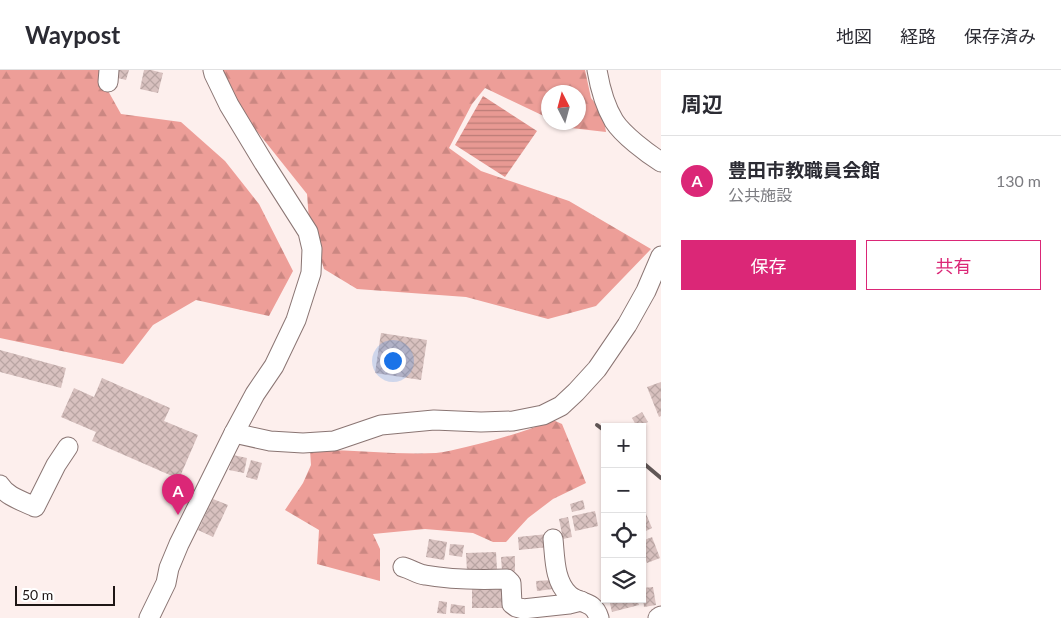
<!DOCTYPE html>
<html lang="ja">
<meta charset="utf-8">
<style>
body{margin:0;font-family:Lato,"Noto Sans JP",sans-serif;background:#f7f7f7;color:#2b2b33}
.controls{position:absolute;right:15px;bottom:15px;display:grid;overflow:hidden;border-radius:0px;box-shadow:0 1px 4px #0004}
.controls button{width:45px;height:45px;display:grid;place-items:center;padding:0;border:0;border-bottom:1px solid #e1e1e2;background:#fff;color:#2b2b33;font:25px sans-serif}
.compass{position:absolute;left:541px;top:15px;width:45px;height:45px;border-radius:50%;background:#fff;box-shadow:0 1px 4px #0004;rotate:354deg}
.scale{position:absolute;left:15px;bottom:12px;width:100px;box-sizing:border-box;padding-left:5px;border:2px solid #1e1615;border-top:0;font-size:14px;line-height:18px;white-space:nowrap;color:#1e1615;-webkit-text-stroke:4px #fff;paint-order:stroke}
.you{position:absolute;left:392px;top:290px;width:18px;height:18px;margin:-12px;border:4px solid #fff;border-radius:50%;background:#1a73e8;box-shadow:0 0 0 8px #1a73e833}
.badge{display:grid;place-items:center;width:32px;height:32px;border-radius:50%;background:#db2777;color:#fff;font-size:16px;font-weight:700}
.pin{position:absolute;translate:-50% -41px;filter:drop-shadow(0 1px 2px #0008)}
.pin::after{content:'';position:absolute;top:26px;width:18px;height:15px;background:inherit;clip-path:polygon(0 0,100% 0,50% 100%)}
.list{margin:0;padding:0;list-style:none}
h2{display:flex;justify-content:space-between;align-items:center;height:65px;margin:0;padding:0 20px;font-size:21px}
h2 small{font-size:16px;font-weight:400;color:#7c7c81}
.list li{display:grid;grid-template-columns:32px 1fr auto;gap:15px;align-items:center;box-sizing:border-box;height:90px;padding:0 20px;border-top:1px solid #e1e1e2}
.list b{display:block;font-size:19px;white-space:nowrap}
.list p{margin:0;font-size:16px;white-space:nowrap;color:#7c7c81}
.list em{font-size:16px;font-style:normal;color:#7c7c81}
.actions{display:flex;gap:10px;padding:15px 20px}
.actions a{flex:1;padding:11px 0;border:1px solid #db2777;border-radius:0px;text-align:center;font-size:18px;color:#db2777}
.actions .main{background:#db2777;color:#fff}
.icon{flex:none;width:28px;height:28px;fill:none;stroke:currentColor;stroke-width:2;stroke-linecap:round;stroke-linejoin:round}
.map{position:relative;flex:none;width:661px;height:548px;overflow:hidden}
header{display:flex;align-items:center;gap:30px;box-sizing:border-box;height:70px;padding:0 25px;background:#fff;border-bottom:1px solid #e1e1e2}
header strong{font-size:24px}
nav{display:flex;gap:28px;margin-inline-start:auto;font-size:18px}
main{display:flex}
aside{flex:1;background:#fff}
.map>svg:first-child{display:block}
.forest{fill:url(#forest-firs)}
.water{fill:url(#water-rules)}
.building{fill:url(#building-cross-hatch)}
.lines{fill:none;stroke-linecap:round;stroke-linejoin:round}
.minor-casing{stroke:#8a7573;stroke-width:21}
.minor{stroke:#fff;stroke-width:19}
.rail{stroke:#605655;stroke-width:4}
</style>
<header>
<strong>Waypost</strong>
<nav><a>地図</a><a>経路</a><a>保存済み</a></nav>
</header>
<main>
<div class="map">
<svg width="661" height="548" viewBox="0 0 661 548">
<defs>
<pattern id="forest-firs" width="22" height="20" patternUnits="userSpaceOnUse" patternTransform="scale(1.25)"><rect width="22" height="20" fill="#ed9e98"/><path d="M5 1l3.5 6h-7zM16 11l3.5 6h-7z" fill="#cb8782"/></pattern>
<pattern id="water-rules" width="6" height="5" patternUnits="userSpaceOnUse" patternTransform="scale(1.25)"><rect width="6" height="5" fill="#e89993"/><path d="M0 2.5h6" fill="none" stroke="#bb7c77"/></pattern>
<pattern id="building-cross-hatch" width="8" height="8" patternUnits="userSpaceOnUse" patternTransform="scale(1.25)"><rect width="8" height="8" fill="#d8c1bf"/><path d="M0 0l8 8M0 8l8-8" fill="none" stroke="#b9a5a3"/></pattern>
</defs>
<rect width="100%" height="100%" fill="#fdefed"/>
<g class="forest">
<path d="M0,0H106L102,10L121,44L181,52L225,91L259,134L293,201L269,246L196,230L153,255L123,294L0,268Z"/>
<path d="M213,0H585L591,28L603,43L606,62L571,58L559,53L578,52V22H548V48L485,18L472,34L449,78L481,101L569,131L651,179L596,236L548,249L466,227L357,219L324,199L309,150L307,124L217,11Z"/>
<path d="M553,350L562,354L586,413L553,429L528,448L506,472H493L473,463L425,459L373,464L380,479V511L317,494L319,460L285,440L303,413L311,395L310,380C352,379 394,385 436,383C446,382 456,379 466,377C496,370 524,362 553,350Z"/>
</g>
<path class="water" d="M483,26L537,61L505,107L455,75Z"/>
<g class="building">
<path d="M116,0H129L126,10L114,7Z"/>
<path d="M144,0H151L163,3L158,23L140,19Z"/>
<path d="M381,263L427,270L421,310L375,303Z"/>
<path d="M0,280L66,298L61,318L0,302Z"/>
<path d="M102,308L170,338L164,351L198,365L179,409L92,371L96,362L61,347L74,318L94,327Z"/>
<path d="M661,312V346L659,347L647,317Z"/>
<path d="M642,342L648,352L637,357L632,348Z"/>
<path d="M233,385L247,388L244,403L229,400Z"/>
<path d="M251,390L262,393L257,410L246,407Z"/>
<path d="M213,429L228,435L213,467L198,460Z"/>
<path d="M583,430L585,439L572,442L570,434Z"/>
<path d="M595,441L598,456L575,461L572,446Z"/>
<path d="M646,444L652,458L642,463V446Z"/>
<path d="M568,447L572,467L563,469L559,449Z"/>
<path d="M548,464L549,477L519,480L518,467Z"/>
<path d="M652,467L660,488L647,493L642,482V471Z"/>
<path d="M429,469L447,472L444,490L426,487Z"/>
<path d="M450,474L464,475L462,487L449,485Z"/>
<path d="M496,482L497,500L467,501L466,483Z"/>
<path d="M515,486V501H502L501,487Z"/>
<path d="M552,510L553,519L537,521L536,511Z"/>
<path d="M653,517L656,535L644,537L642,518Z"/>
<rect x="472" y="518" width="35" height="20"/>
<path d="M609,529H637L639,535L612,542Z"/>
<path d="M439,531L447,532L446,544L437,543Z"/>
<path d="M451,534L465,536V544L450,543Z"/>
</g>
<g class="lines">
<defs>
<g id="minor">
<path d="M597,0C600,18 605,36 614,51C623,65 647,83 661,92"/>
<path d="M108,12L109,0"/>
<path d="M234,363L270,371L303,373L334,371L381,355L434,350L481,352L513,351L543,345L561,336L576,322L597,299L627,255L646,221L661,186"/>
<path d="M0,415C7,427 23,431 35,437L56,395L68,377"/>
<path d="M553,469C555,487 554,511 569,525C580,535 593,529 599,548"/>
<path d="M403,497C411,499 417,504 425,505C452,510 479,510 507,509L511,513L512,534L516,537L523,539L569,534L581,531"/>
<path d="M149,548L166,513L169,498L179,474L234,363L255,324L274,296L296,250L311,203L312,179L308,162L264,93L229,35L214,4L213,0"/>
<path d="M658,548L661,546"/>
</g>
</defs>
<use href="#minor" class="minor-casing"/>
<use href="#minor" class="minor"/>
<g class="rail">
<path d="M597,355L605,361"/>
<path d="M642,392L661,408"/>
</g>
</g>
</svg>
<div class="controls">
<button>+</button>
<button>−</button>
<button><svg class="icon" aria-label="locate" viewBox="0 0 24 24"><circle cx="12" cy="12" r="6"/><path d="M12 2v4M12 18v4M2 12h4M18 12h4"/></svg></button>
<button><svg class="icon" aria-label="layers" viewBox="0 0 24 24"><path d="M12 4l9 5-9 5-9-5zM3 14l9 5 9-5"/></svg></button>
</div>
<svg class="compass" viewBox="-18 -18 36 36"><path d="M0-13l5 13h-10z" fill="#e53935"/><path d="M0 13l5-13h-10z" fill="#7c7c81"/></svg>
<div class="scale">50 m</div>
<div class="you"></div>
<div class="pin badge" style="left:178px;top:445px">A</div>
</div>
<aside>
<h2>周辺<small></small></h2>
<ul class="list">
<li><span class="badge">A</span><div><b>豊田市教職員会館</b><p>公共施設</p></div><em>130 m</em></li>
</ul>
<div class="actions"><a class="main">保存</a><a>共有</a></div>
</aside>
</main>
